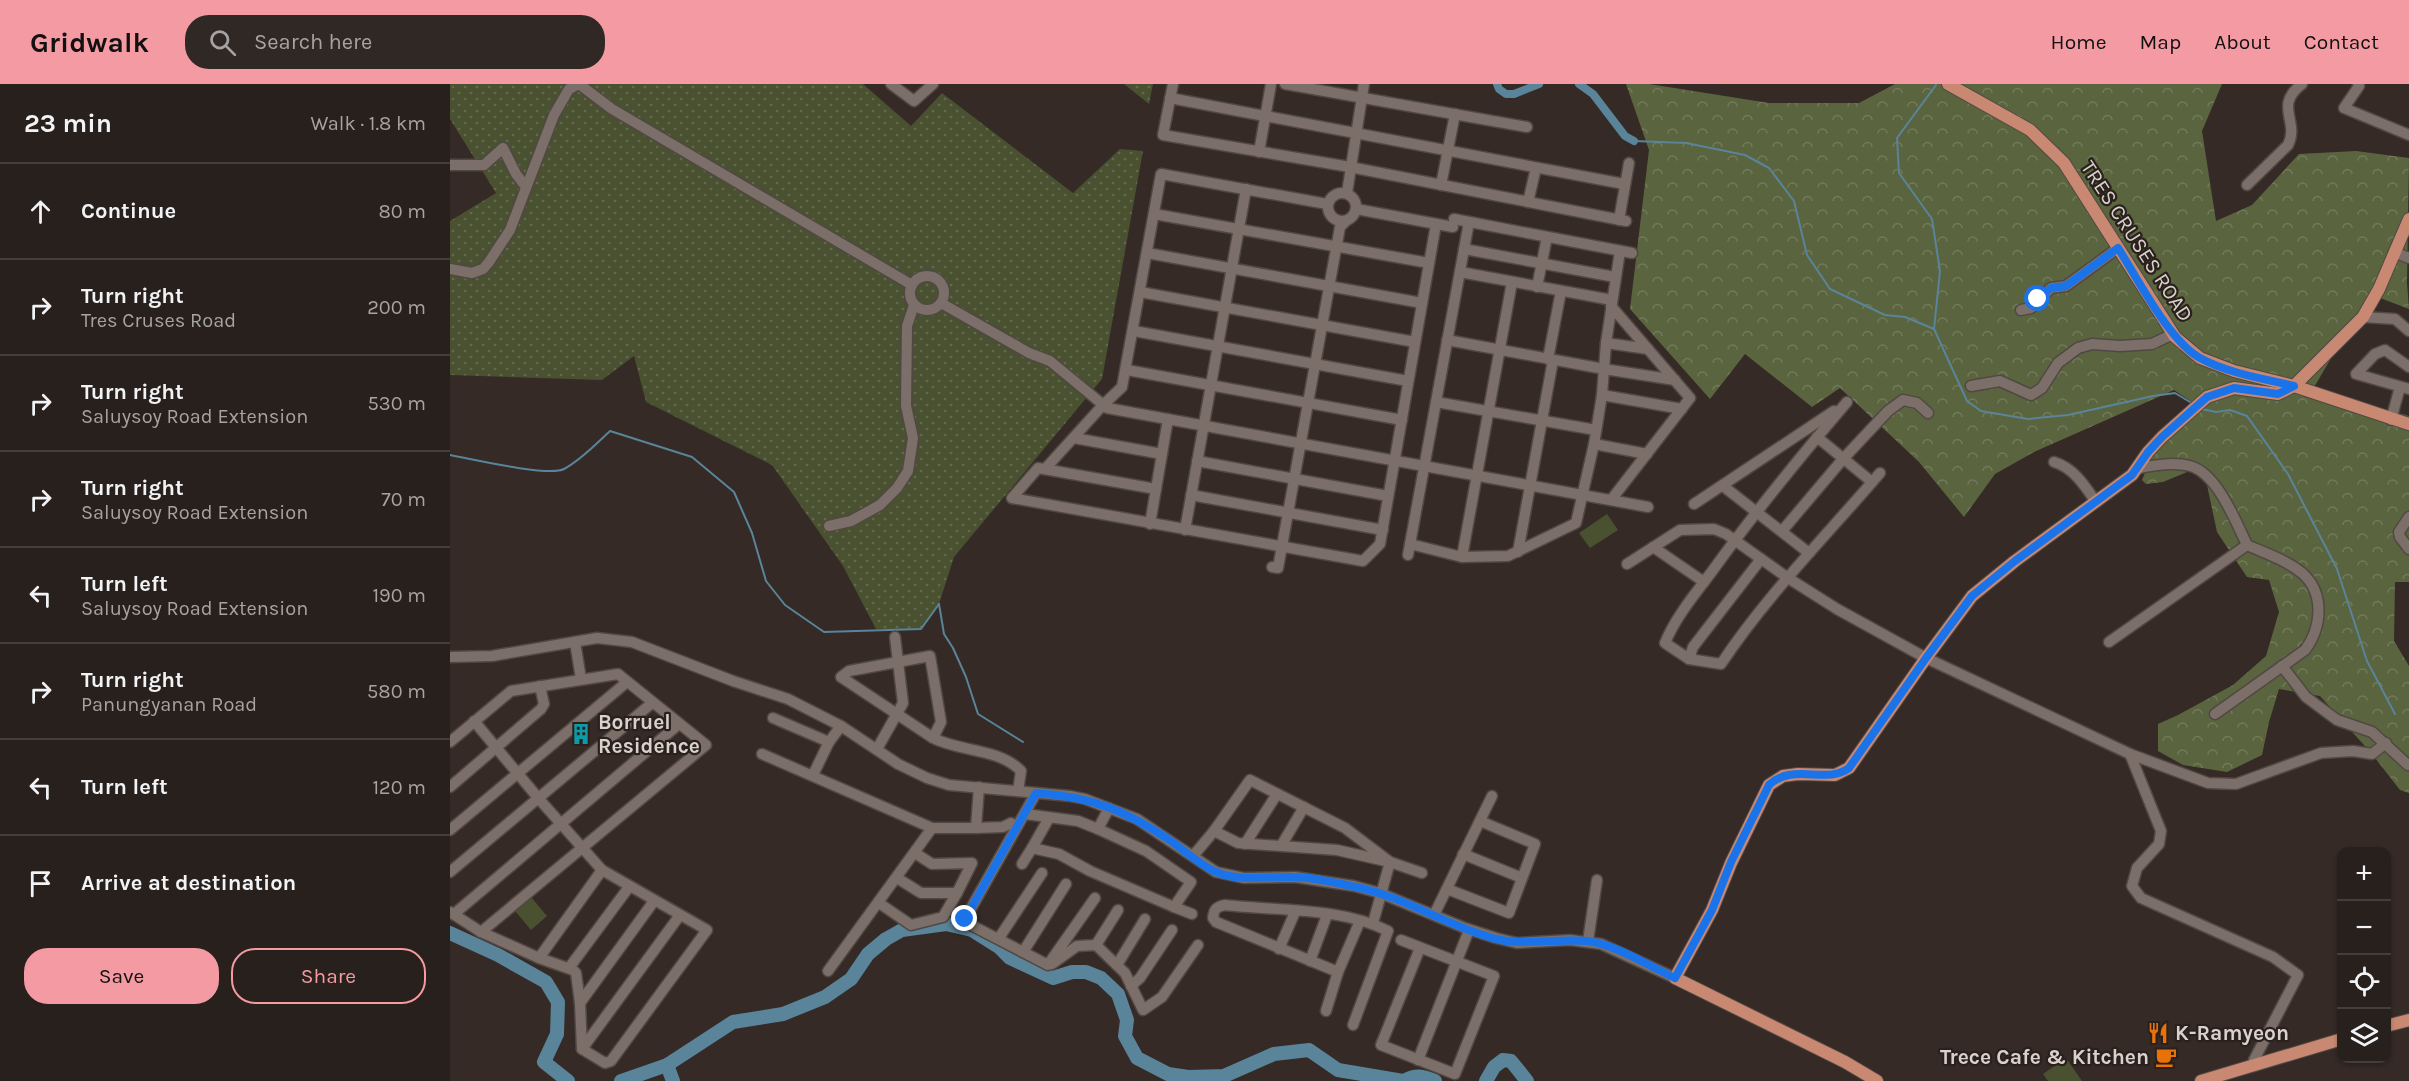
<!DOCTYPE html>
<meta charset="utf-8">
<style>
body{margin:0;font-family:Karla,sans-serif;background:#302825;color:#f1f3f6}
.controls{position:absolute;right:18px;bottom:18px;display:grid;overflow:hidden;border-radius:12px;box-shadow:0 2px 4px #0004}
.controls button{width:54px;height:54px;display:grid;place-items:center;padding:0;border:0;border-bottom:2px solid #443e3b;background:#28201c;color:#f1f3f6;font:30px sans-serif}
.stop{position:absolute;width:18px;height:18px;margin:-14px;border:4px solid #1a73e8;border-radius:50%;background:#fff}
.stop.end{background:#1a73e8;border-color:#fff;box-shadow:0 2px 6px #0008}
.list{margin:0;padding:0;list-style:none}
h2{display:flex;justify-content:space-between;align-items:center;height:78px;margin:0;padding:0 24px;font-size:26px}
h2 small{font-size:20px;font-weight:400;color:#a5a3a3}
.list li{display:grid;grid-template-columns:39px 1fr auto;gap:18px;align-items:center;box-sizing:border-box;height:96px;padding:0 24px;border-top:2px solid #443e3b}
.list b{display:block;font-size:22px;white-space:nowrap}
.list p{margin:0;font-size:20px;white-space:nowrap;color:#a5a3a3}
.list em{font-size:20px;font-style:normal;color:#a5a3a3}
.actions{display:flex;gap:12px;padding:18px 24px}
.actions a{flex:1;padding:14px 0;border:2px solid #f49aa2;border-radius:24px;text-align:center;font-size:21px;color:#f49aa2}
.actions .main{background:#f49aa2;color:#111}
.icon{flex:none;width:33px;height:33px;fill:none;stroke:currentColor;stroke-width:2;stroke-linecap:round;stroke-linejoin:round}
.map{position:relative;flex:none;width:1959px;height:997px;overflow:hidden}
header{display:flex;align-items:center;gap:36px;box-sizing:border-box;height:84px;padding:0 30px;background:#f49aa2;color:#111}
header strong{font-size:28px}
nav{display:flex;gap:33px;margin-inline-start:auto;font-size:21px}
.search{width:420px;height:54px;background:#302825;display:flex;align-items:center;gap:15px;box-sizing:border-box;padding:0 21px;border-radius:24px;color:#a5a3a3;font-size:22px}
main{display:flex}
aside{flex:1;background:#28201c}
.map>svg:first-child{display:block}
.grass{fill:url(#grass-dots)}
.forest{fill:url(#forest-crowns)}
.garden{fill:#495131}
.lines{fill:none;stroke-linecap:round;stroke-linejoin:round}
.stream{stroke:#59849a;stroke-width:2}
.canal{stroke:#59849a;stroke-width:8}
.river{stroke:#59849a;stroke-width:14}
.minor-casing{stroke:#514844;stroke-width:13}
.major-casing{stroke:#514844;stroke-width:14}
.minor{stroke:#7c6f69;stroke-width:10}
.major{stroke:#c88871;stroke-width:12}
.route{stroke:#1a73e8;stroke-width:8}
.labels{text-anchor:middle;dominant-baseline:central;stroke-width:4.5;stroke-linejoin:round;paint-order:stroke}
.street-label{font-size:21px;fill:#d8d1ce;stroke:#2b211c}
.poi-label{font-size:21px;font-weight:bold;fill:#d8d1ce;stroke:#2b211c;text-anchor:start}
</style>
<header>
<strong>Gridwalk</strong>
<div class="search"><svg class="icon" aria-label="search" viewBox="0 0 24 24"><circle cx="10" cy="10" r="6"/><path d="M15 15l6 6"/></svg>Search here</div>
<nav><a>Home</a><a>Map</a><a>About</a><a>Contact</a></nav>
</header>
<main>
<aside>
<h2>23 min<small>Walk · 1.8 km</small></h2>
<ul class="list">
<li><svg class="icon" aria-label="ahead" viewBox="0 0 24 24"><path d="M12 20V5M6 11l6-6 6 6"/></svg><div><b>Continue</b></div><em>80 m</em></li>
<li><svg class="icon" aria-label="right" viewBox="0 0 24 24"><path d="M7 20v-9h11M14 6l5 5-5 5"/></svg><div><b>Turn right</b><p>Tres Cruses Road</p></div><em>200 m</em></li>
<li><svg class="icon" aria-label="right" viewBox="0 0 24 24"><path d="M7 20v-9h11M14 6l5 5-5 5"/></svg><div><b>Turn right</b><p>Saluysoy Road Extension</p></div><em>530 m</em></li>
<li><svg class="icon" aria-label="right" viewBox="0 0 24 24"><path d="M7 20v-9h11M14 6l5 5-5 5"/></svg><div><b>Turn right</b><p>Saluysoy Road Extension</p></div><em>70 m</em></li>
<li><svg class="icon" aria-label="left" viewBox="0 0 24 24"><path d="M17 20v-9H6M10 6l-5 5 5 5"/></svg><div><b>Turn left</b><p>Saluysoy Road Extension</p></div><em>190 m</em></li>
<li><svg class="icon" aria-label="right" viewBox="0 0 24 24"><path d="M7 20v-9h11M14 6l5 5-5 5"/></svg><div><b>Turn right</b><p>Panungyanan Road</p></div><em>580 m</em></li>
<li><svg class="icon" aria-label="left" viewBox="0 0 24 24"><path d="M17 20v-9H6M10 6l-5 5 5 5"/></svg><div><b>Turn left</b></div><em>120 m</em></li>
<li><svg class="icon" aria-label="arrive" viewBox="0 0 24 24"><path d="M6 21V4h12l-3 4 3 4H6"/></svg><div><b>Arrive at destination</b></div></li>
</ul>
<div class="actions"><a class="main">Save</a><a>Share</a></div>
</aside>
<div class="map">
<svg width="1959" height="997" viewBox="0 0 1959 997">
<defs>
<pattern id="grass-dots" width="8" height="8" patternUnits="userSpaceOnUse" patternTransform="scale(1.5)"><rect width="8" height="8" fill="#495131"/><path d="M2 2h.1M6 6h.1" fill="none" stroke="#62694e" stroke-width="1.8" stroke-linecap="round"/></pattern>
<pattern id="forest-crowns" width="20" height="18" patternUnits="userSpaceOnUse" patternTransform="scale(1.5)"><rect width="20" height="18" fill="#5a653f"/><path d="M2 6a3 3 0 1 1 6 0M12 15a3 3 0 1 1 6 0" fill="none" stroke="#717a5a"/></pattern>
</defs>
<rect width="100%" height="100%" fill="#352a25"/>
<g class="grass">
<path d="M0,0H413L461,42L492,9L623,109L670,65L693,67L652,295L504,473L489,520L471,545H426L393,482L322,381L196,318L184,272L152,296L0,291V137L46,109L0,35Z"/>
<path d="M674,0H703L699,20Z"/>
</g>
<path class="forest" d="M1176,0H1199L1319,19H1409L1445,0H1772L1752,47L1766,137L1802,121L1849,70L1906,67L1959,74L1957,199L1959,225L1930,214L1893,254L1863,305L1959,332V498H1945L1944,557L1959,582V709L1950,706L1922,670L1870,612L1829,605L1819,638L1812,671L1777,688L1733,681L1708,667V640L1728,631L1783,601L1816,572L1829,528L1819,496L1797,493L1767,448L1757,401L1742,386L1713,398L1696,400L1692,396L1704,368L1751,324L1724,306L1584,368L1545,390L1514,433L1469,378L1390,304L1362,323L1295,270L1260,315L1180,225L1199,66Z"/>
<g class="garden">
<path d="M1157,430L1168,446L1140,464L1129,449Z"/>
<path d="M81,813L97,832L81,846L65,827Z"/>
<path d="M1616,974L1632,997H1598L1593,990Z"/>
</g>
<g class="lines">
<g class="stream">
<path d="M1184,57L1236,59L1295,71L1319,84L1344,117L1357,171L1380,205L1435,231L1455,233L1484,245L1517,317L1531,327L1578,335L1618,331L1703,312L1725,309L1740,318"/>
<path d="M1484,245L1490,187L1482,135L1449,89L1447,54L1486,1"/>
<path d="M1752,325L1766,328L1780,326L1797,332L1838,390L1887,485L1917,577L1945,630"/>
<path d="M0,371C21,375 99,393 114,385C131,376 146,360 160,347L242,373L284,408L302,449L316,497L335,521L374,548L471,545L489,520"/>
<path d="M489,520L494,550L503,564L516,593L528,630L573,658"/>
</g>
<g class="canal">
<path d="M1047,0L1049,5L1056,10H1064L1089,0"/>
<path d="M1129,0L1143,10L1175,52L1184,57"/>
</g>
<g class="river">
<path d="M0,849L48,871L96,898L108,918L107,950L94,978L118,997"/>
<path d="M217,981L223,997"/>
<path d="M171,997L217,981L283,938L333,930L375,913L401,895L418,870L436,855L452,846L496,840L522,846L549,863L560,874L603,894L622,888H636L651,894L668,910L677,936L675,952L687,974L718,990L738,993L774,992L824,970L859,966L888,986L953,997"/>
<path d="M954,997C966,990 973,992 985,997"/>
<path d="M1036,997L1044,983L1053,976L1061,977L1077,997"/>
</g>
<defs>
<g id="minor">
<path d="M129,0L162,25L462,201"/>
<path d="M441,0L464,17L483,0"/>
<path d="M723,0L713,51L900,83L1176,137"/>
<path d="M835,0L1077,43"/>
<path d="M1908,0L1909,2L1894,24L1959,51"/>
<path d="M720,14L1174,100"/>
<path d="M809,68L821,0"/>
<path d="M0,81H34L53,64L66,90L76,103"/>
<path d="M991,101L1005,30"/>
<path d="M1797,101L1838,61C1850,37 1823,22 1852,0"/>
<circle cx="892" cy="123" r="14"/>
<path d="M897,109L914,0"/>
<path d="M1078,118L1086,84"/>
<path d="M906,125L1003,143"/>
<path d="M704,130L979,179"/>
<path d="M1004,135L1182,169"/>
<path d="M1169,136L1179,79"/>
<path d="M1014,165L1165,193"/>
<path d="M1944,168L1959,174"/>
<path d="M697,169L972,219"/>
<path d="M0,185L22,189L33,185L39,178L60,146L104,31L119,5L129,0"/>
<path d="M1010,188L1162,216"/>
<circle cx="477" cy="209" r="17"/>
<path d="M1087,203L1097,153"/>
<path d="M690,208L965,258"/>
<path d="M491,219L579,269L600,277L657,324L1198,423"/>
<path d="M1161,222L1240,314L1161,416"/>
<path d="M1571,226L1581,224L1601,204L1616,202L1668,164"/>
<path d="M1913,233L1945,235L1959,247"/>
<path d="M684,247L958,297"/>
<path d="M997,256L1154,285L1225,296"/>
<path d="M1156,259L1198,265"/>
<path d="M1098,275L1111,207"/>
<path d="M1959,283L1935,266L1925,270L1906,290L1959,305"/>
<path d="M677,286L952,336"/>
<path d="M1521,302L1550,297L1581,311L1592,304L1608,279L1628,264L1642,260L1670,262L1702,260L1723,250"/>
<path d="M1152,311L1232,325"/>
<path d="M986,318L1146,346"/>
<path d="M1397,318C1350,373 1305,428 1263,486C1246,509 1226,532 1215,559L1239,575L1271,580C1317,511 1376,452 1430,389"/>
<path d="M1941,336L1950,303"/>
<path d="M1367,353L1422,398"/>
<path d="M624,354L712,370"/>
<path d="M1144,360L1197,370"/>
<path d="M747,377L938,412"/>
<path d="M1604,378C1624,384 1635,402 1646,418"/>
<path d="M1689,384C1706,381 1724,378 1740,382C1767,389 1786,438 1797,461C1815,469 1836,476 1852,489C1875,509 1872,543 1855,566L1765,630"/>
<path d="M595,385L653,321L672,303L711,90L877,120"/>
<path d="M1273,402L1359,469"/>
<path d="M741,411L933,446"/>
<path d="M562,414L913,477L930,460L986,140"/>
<path d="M562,414L588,384L706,405"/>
<path d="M1244,420L1384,327"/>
<path d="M1959,433L1949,448L1950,453L1959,465"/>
<path d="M700,440L718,335"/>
<path d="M379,442L401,437L430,421L447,404L458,387L463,354L456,322L457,242L464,221"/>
<path d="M735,446L796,105"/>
<path d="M1332,447L1393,375L1438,327L1453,316L1467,319L1478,329"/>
<path d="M960,460L1012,473L1058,472L1126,439L1144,360L1152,311L1156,259L1170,167"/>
<path d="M1203,463L1254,498"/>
<path d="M1068,468L1103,276"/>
<path d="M958,471L1019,138"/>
<path d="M1012,473L1062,198"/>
<path d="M1177,480L1230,446L1264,445L1276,450L1338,494L1387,525L1476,574L1680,670L1758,699L1786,700L1871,669L1903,667L1922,670L1936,659"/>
<path d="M822,483L828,484L890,143L896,137"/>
<path d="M125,558L131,595"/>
<path d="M1659,558L1797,461"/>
<path d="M0,573L42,572L147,554L182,558L283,597L338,615L391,642L448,680L477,694L499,701L620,712L635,715L687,735L766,788L794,794L845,793L904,802L930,809L1015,844L1046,854L1067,859L1120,856L1151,860L1225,894"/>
<path d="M1239,575L1243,563L1311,475"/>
<path d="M1832,582L1856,613L1887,636L1922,648L1958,681"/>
<path d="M323,634L379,658"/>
<path d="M483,654L491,638L480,572L399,587L391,593L483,654C510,668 549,664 571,687L568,707"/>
<path d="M0,658L61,607L168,590L256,661L31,848"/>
<path d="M427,665L453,619L445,553"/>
<path d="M312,670L482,744H526L529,703"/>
<path d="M1680,670L1711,747L1709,760L1687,784L1682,802L1691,814L1823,873L1848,891L1804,976L1806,981"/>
<path d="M363,691L379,658L391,642"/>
<path d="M0,703L91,625L94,620L90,602"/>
<path d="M586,709L515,835L517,839L598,881L602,880L627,862L646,861L675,889L693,926L712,913L748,861"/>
<path d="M575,730L628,737L648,745L696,767L741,798L724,823L742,830"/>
<path d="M599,734L582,764L609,770L640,787L724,823"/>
<path d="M526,744L553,743L561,739"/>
<path d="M648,745L659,724"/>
<path d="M0,746L177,598"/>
<path d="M795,760L827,710"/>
<path d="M831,762L854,723"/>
<path d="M1013,770L1072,794"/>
<path d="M743,772L764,747"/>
<path d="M572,780L582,764"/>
<path d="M0,788L202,619"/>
<path d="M447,794L471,809H507L522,779L482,780L465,769"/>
<path d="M997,805L1059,829L1085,760L1030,737"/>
<path d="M429,819L461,841L493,833L507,809"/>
<path d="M0,828L31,848L89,874L123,886L126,889L130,919L132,965L155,979L161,977L257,846L152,786L89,715L24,637"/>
<path d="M4,830L229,640"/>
<path d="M984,831L1042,712"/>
<path d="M923,839L940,778L895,744L800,696L764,747L788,759L887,766L940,778L972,789"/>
<path d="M549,854L592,789"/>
<path d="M951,856L1044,892L1005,990L931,961L970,864"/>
<path d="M1138,857L1147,796"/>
<path d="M646,861L668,826"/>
<path d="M829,865L845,828"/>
<path d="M573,868L616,800"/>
<path d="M89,874L152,786"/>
<path d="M860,877L877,831"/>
<path d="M600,878L645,814"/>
<path d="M667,881L695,835"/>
<path d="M119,884L179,803"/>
<path d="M378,887L482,744"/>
<path d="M888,888L766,838L763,834C764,825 766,823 775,821C826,827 892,823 938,847L903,941"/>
<path d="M681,902L690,894L722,846"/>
<path d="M130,919L204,817"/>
<path d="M876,927L888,888L910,837"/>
<path d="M132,965L230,831"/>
<path d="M968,976L1019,846"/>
</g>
<g id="major">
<path d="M1498,0L1580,46L1614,79L1725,253L1750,274L1784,287L1844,302L1959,340"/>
<path d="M1936,942L1959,936"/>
<path d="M1427,997L1395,978L1225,894L1262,826L1281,779L1319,701L1333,692L1348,690L1385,691L1399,684L1476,574L1522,512L1565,477L1682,391L1698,368L1712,353L1757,313L1784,304L1828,310L1844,302L1913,233L1929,205L1959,135"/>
<path d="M1751,997L1892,955"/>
</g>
</defs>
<use href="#minor" class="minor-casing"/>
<use href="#major" class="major-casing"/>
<use href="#minor" class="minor"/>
<use href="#major" class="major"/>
</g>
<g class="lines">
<path class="route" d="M515,835L586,709C643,713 674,726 721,757C735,767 750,781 766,788C789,798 818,792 843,793C862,793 882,798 901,802C952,811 996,842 1046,855C1076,862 1107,854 1137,857C1165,860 1199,882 1225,894L1262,826L1281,778L1319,701C1343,678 1376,701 1399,684L1476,574L1522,512L1565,477L1682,391L1698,368L1712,353L1757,313L1784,304L1828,310L1844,302C1815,295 1777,289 1750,274C1719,257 1688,195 1668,164L1616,202L1601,204L1588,215"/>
</g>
<defs>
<symbol id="building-bare" viewBox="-9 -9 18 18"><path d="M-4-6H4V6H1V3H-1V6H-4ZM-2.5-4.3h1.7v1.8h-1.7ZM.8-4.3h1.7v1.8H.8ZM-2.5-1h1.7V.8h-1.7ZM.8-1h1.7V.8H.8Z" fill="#0f9aa8" stroke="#2b211c" stroke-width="2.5" paint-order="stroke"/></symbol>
<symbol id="restaurant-bare" viewBox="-9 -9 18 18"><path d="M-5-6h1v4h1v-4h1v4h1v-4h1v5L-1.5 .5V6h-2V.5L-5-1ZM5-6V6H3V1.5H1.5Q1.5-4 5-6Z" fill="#e8710a" stroke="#2b211c" stroke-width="2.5" paint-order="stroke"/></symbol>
<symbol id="cafe-bare" viewBox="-9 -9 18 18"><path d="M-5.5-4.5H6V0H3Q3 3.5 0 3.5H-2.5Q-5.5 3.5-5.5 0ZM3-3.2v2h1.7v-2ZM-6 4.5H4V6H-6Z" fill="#e8710a" stroke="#2b211c" stroke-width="2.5" paint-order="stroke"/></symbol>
</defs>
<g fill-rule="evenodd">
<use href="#building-bare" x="116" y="635" width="30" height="30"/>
<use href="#restaurant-bare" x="1693" y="934" width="30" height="30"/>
<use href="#cafe-bare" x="1701" y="958" width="30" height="30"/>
</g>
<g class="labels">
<g class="street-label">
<text transform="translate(1687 157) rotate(57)">TRES CRUSES ROAD</text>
</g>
<g class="poi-label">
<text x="148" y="638">Borruel<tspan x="148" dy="24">Residence</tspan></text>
<text x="1725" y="949">K-Ramyeon</text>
<text x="1699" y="973" text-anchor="end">Trece Cafe &amp; Kitchen</text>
</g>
</g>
</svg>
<div class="controls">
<button>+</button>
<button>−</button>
<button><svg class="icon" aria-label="locate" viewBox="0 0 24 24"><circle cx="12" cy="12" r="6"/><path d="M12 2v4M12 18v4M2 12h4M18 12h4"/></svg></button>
<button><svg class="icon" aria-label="layers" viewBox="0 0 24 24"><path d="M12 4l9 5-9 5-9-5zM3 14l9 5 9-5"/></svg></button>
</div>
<div class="stop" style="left:1588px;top:215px"></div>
<div class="stop end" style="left:515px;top:835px"></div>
</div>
</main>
